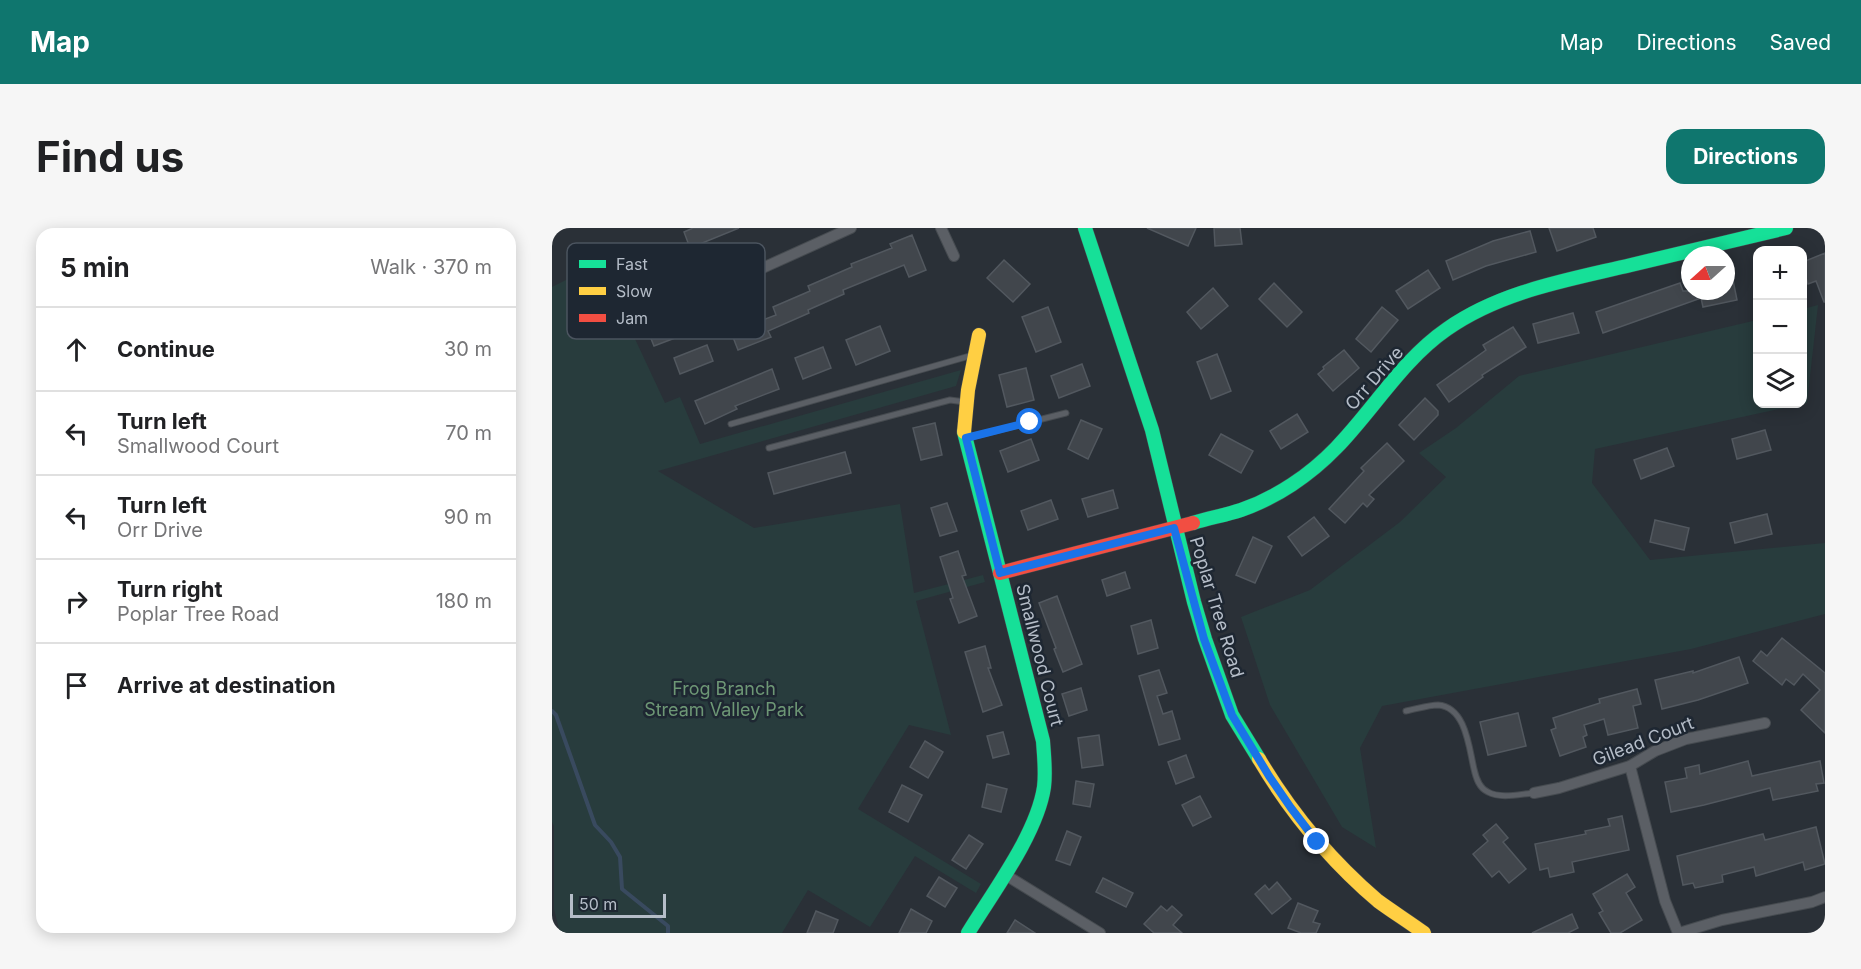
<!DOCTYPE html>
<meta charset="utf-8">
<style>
body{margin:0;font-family:Inter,sans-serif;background:#f6f6f6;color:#202124}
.controls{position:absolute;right:18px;top:18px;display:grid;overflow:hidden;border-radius:12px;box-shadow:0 3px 15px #0003}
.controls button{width:54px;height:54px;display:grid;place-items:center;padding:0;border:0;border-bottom:2px solid #e0e0e0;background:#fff;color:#202124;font:30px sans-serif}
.compass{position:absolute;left:1129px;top:18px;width:54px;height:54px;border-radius:50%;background:#fff;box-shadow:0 3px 15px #0003;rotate:249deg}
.scale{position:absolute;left:18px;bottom:15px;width:96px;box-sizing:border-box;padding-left:6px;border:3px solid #b5bdc8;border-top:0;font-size:16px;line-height:21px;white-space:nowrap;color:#b5bdc8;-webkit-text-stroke:4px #1e2732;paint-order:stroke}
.stop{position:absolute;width:18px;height:18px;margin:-14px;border:4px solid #1a73e8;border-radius:50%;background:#fff}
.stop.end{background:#1a73e8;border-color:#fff;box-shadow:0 2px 6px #0008}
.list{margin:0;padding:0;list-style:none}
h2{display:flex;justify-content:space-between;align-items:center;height:78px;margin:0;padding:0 24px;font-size:26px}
h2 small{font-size:20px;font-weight:400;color:#757577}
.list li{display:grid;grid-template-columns:39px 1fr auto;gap:18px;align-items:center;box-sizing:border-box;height:84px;padding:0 24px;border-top:2px solid #e0e0e0}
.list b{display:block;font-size:22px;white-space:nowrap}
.list p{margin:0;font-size:20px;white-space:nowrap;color:#757577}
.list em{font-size:20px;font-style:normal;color:#757577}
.icon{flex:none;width:33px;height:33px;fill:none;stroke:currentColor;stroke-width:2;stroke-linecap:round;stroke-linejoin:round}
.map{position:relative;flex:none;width:1273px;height:705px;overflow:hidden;border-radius:18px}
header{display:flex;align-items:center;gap:36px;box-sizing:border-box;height:84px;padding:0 30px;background:#0f766e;color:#fff}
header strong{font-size:28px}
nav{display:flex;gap:33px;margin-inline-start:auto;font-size:21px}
.intro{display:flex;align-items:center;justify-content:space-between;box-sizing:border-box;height:144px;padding:0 36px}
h1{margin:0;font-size:42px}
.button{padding:15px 27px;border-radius:18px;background:#0f766e;color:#fff;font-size:21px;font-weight:700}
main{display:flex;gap:36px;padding:0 36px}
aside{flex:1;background:#fff;border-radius:18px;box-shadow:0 3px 15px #0003}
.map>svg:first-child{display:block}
.green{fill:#283c3d}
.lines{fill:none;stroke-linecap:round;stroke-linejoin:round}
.stream{stroke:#394a5f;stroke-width:4}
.building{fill:#41464c;stroke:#52585f;stroke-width:1.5}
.lane-casing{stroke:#464b50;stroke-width:7}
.street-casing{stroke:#464b50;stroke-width:12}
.fast-casing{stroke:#464b50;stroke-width:15}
.slow-casing{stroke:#464b50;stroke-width:15}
.jam-casing{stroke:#464b50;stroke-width:15}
.lane{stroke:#5b5f65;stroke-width:5}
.street{stroke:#5b5f65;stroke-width:10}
.fast{stroke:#16e098;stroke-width:14}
.slow{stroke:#ffcf43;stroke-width:14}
.jam{stroke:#f24e42;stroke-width:14}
.route{stroke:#1a73e8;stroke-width:8}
.labels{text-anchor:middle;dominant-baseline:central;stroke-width:5;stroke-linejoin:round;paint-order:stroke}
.street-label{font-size:18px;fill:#b5bdc8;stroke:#1e2732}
.park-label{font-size:18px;fill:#6d9775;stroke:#1e2732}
.key{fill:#1e2732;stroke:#4b545f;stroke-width:1.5}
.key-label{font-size:16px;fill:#b5bdc8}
</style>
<header>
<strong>Map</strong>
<nav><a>Map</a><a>Directions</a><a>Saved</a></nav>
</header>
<div class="intro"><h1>Find us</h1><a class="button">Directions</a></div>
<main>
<aside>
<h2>5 min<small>Walk · 370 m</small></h2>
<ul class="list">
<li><svg class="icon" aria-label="ahead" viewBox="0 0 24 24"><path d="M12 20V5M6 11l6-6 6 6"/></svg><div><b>Continue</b></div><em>30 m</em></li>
<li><svg class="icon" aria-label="left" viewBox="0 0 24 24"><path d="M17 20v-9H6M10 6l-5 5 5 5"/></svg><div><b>Turn left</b><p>Smallwood Court</p></div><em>70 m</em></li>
<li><svg class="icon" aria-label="left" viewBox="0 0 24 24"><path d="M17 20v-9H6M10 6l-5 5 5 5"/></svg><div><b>Turn left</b><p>Orr Drive</p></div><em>90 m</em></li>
<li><svg class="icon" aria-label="right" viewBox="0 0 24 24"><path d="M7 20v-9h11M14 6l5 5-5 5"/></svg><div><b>Turn right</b><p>Poplar Tree Road</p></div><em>180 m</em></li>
<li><svg class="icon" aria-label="arrive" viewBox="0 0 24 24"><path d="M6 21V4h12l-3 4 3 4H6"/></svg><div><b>Arrive at destination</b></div></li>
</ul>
</aside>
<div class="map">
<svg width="1273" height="705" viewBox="0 0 1273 705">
<rect width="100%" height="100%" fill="#2a3037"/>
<g class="green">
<path d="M48,35L68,80L126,59H139L141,71L76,96L113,175L128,169L148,216L409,142L404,158L106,243L202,300L348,276L362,365L431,347L433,354L364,373L399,507L357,497L306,581L429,656L424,665L363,628L318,699L256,662L230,705H8L2,681V598L0,594V59Z"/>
<path d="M1266,77L1255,175L1043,221L1040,255L1098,332L1273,315V386L1139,421L830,478L808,520L824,620L790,599L718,477L689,389L758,362L848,294L894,249L867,225L904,200L967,148L1205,92L1206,176H1250L1251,81Z"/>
</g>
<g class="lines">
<path class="stream" d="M0,483L4,487L43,597L59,614L68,629L70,661L116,698V705"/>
</g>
<g class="building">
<path d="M141,0H187L138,20L132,4Z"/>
<path d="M595,0H644L636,18Z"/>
<path d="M662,0H688L690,16L663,18Z"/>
<path d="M997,0H1041L1044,9L1005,23Z"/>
<path d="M978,3L984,24L934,38L901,52L894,33L941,13Z"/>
<path d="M360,7L374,42L357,49L352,37L291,62L292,66L256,82L257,85L216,103L219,109L186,122L179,104L224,87L221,79L258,63L256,58L300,39L299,36L340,20L338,16Z"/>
<path d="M1273,25V74H1272L1264,53L1256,56L1251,41V34Z"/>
<path d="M452,32L478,56L461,74L435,50Z"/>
<path d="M876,42L888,60L856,81L844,63Z"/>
<path d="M1174,42H1179L1185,72L1151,79L1149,70L1051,105L1044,84L1128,55L1131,63H1174Z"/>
<path d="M722,55L750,84L735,99L707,71Z"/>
<path d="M661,60L676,78L649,101L635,84Z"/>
<path d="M496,79L509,114L484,124L470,89Z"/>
<path d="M830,79L846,92L819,124L804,111Z"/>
<path d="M113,83L123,110L102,118L91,91Z"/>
<path d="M1021,85L1027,105L986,115L981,96Z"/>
<path d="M328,98L338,123L304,137L294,112Z"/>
<path d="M961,99L974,119L930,147L931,149L897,174L885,157L934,122L931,117Z"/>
<path d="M155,117L161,133L128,146L122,130Z"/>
<path d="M271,119L279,140L251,151L243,130Z"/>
<path d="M792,122L807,140L781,163L766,146L772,141L771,139Z"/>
<path d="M665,126L679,163L659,171L645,134Z"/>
<path d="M530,136L538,158L507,170L499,148Z"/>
<path d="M474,140L482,172L455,179L447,147Z"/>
<path d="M220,141L227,161L183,178L185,181L153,196L143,173Z"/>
<path d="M873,170L886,183V187L862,212L847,197Z"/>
<path d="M745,186L756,204L729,221L718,203Z"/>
<path d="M529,192L550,201L536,231L516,221Z"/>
<path d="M383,195L390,227L369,232L361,200Z"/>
<path d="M1213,202L1219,222L1185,231L1180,211Z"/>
<path d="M669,206L701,223L689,245L657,227Z"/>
<path d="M479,211L487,232L456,244L448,223Z"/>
<path d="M835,215L852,233L817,267L822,271L815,279L811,275L793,295L777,281L812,243L809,240Z"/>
<path d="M1115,220L1122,238L1089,251L1082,232Z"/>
<path d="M293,224L299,245L222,266L216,245Z"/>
<path d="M561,262L566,280L536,289L530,271Z"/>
<path d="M499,272L506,291L476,302L469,283Z"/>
<path d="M395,275L405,303L388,308L379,280Z"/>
<path d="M1215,286L1220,306L1183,315L1178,295Z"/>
<path d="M762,289L777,308L750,328L736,309Z"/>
<path d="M1103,292L1137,300L1132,322L1098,314Z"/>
<path d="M701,309L720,318L703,355L684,347Z"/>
<path d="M406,323L414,347L410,348L425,388L407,395L398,371L401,370L388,329Z"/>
<path d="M573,344L578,360L555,368L550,352Z"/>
<path d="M505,368L530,436L511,444L502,421L504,420L487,375Z"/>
<path d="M599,392L606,420L586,426L579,398Z"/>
<path d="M1230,410L1273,445V505L1249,482L1268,462L1251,446L1242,457L1234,451L1230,457L1201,433L1209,423L1215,428Z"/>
<path d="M433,418L439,440H436L450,477L431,484L413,424Z"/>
<path d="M1187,429L1196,455L1146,472L1110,481L1103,452L1141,443V445Z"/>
<path d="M607,442L615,465L605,468L611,486L620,483L628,511L607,517L587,448Z"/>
<path d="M529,460L535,482L517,488L510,466Z"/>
<path d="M1085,461L1089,476L1081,478L1086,500L1056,507L1052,491L1032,497L1035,507L1031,509L1034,519L1008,528L999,502L1004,500L1001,490L1048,475L1047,471Z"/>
<path d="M966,485L974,518L936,527L928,494Z"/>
<path d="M451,504L457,526L441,530L435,508Z"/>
<path d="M547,507L551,537L530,540L526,510Z"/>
<path d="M373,513L391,524L376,550L358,539Z"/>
<path d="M634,527L642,549L624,556L616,534Z"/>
<path d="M1196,533L1200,548L1268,533L1272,555L1264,556L1266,563L1221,572L1218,560L1152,577L1119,584L1113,554L1135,550L1133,540L1147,537L1148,546Z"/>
<path d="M524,553L542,556L538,579L521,576Z"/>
<path d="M435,556L455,561L449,584L430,579Z"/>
<path d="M350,557L370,567L356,594L337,584Z"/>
<path d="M648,568L659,589L641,598L630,577Z"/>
<path d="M1070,588L1077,622L1020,634L1022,644L998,649L996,640L988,642L983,616L1034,606L1033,603L1058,598L1056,591Z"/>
<path d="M944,596L956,610L951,614L974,641L957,655L947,643L940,649L921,626L936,613L931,607Z"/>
<path d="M1264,599L1273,636L1253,642L1251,634L1204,648L1202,639L1170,647L1171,654L1143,660L1141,655L1131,657L1125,628L1211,606L1213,612Z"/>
<path d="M515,603L529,609L518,637L504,632Z"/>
<path d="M417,607L431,616L414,641L400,632Z"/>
<path d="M1075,646L1083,659L1074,665L1090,692L1068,705H1059L1047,685L1051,683L1041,666Z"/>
<path d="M387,649L405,660L393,679L375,668Z"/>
<path d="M551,650L581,665L574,679L544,664Z"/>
<path d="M725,654L739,671L720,686L703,666L713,657L717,662Z"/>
<path d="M746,675L766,683L761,694L768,696L764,705H749L736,700Z"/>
<path d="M609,678L615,683L620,678L630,687L621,697L630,705H602L592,696Z"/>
<path d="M359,681L380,693L374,705H347Z"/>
<path d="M264,683L286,692L281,705H255Z"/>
<path d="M1020,686L1026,700L1016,705H980Z"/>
<path d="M463,692L483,705H455Z"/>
</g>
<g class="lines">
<defs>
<g id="lane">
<path d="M179,196L421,127"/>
<path d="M415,210L514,185"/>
<path d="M217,220L398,172L413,174"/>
<path d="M854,483C865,481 876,477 886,477C914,479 917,520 922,541C924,550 927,560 936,564C949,571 968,566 982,565"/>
</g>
<g id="street">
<path d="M389,0L402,28"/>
<path d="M173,57L299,0"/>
<path d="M1078,538L1113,673L1126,705"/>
<path d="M982,565L1007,560L1078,538L1103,523L1134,511L1213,495"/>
<path d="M452,646L548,705"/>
<path d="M1127,705L1170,692L1260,674L1273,669"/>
</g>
<g id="fast">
<path d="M533,0L600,202L642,374L653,411L680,487L707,531"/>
<path d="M412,204L491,513C492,528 494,544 492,559C485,606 441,664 416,705"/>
<path d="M641,295C657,290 674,287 689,282C724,270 758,247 784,220C822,181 850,132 895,101C949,63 1016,52 1079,37C1131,25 1182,12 1234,0"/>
</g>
<g id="slow">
<path d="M412,204L416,162L427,107"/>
<path d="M707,531C739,585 778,632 826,673C841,684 857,694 872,705"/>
</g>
<path id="jam" d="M448,345L641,295"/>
</defs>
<use href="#lane" class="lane-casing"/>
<use href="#street" class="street-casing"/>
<use href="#fast" class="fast-casing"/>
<use href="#slow" class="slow-casing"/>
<use href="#jam" class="jam-casing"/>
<use href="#lane" class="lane"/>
<use href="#street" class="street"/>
<use href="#fast" class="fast"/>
<use href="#slow" class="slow"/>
<use href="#jam" class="jam"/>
</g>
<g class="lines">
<path class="route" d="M478,194L414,210L448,345L622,300L652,411L680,487L717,548L739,580L765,614"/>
</g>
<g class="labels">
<g class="street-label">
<text transform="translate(822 150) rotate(-49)">Orr Drive</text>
<text transform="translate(665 379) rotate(73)">Poplar Tree Road</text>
<text transform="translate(488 427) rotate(76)">Smallwood Court</text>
<text transform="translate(1091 513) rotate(-21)">Gilead Court</text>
</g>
<g class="park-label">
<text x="172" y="460">Frog Branch<tspan x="172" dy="21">Stream Valley Park</tspan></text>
</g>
</g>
<rect x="15" y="15" width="198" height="96" rx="9" class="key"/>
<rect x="27" y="32" width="27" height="8" fill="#16e098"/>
<rect x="27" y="59" width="27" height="8" fill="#ffcf43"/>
<rect x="27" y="86" width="27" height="8" fill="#f24e42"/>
<g class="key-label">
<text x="64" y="42">Fast</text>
<text x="64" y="69">Slow</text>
<text x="64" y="96">Jam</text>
</g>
</svg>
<div class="controls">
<button>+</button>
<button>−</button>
<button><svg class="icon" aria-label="layers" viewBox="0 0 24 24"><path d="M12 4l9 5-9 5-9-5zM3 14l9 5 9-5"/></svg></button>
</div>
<svg class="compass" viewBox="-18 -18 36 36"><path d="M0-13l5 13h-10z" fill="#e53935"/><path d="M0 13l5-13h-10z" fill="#757577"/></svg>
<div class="scale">50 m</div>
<div class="stop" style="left:478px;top:194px"></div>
<div class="stop end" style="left:765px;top:614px"></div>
</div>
</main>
